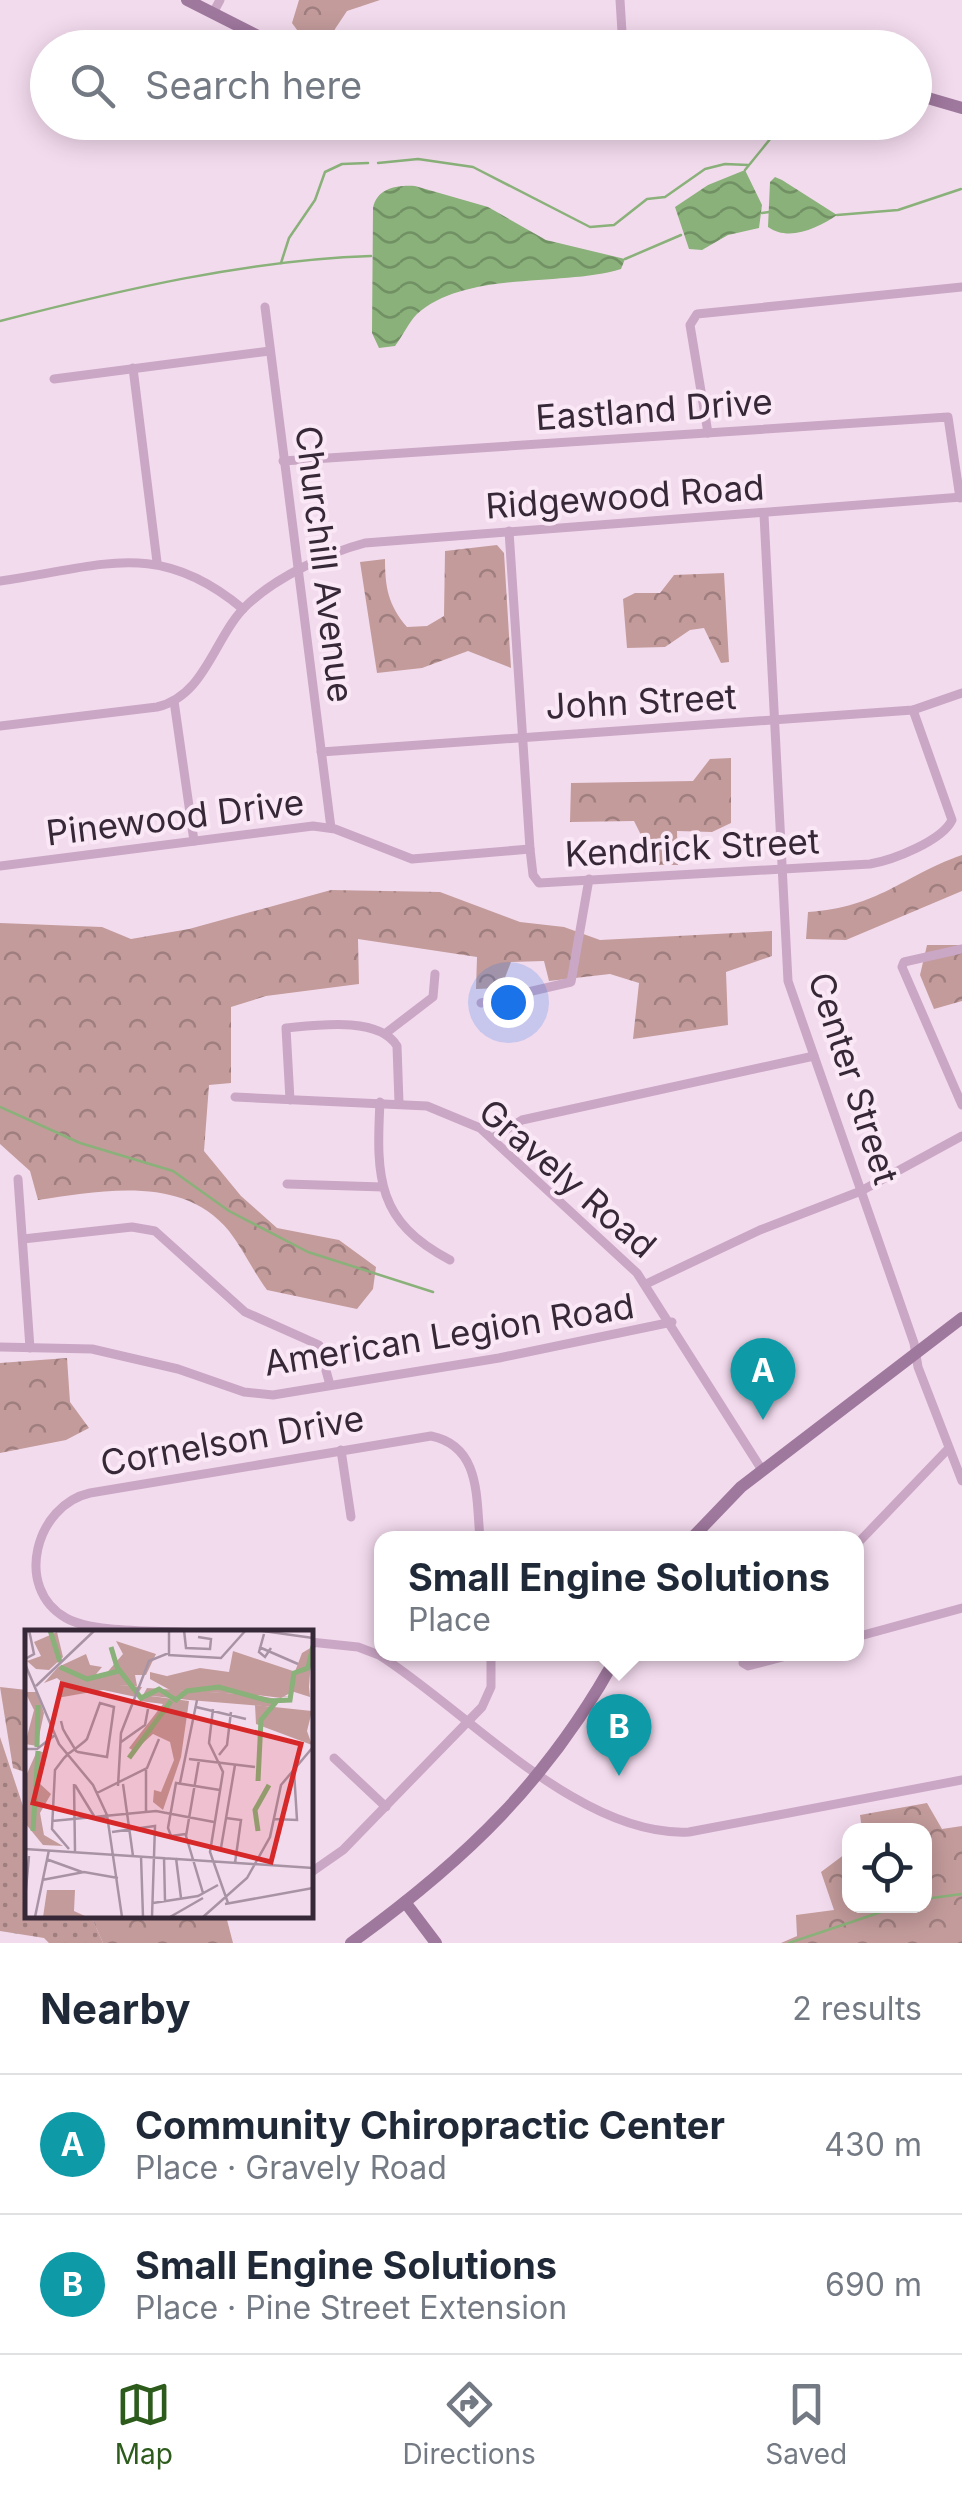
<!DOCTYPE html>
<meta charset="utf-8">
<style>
body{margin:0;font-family:Inter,sans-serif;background:#f6f6f7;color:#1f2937}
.controls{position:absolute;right:30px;bottom:30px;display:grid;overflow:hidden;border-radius:20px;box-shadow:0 5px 25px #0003}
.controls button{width:90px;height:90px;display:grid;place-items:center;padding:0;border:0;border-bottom:2px solid #e0e1e3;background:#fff;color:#1f2937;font:50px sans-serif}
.you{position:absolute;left:508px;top:1002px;width:35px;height:35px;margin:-25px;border:8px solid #fff;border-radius:50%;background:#1a73e8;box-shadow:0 0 0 15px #1a73e833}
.badge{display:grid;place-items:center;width:65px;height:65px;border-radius:50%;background:#2c5b1c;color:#fff;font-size:32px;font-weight:700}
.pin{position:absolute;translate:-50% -82px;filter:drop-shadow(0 2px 5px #0008)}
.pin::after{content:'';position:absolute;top:52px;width:35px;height:30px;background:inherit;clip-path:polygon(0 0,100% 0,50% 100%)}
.popup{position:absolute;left:374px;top:1531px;width:490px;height:130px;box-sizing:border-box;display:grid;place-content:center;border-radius:20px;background:#fff;filter:drop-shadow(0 2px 8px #0005);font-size:32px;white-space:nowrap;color:#747a83}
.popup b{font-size:38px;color:#1f2937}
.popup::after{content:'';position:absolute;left:50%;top:100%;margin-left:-20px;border:20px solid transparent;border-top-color:#fff}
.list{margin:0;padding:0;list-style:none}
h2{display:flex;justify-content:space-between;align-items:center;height:130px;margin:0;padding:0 40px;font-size:42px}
h2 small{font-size:32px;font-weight:400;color:#747a83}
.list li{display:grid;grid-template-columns:65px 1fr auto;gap:30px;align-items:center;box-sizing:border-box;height:140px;padding:0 40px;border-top:2px solid #e0e1e3}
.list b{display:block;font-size:38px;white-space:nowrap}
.list p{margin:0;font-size:32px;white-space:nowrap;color:#747a83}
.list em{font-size:32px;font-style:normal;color:#747a83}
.icon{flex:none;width:55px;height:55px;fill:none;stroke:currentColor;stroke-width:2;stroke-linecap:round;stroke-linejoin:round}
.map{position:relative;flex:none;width:962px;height:1943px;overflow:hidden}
.search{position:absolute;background:#fff;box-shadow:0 5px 25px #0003;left:30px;right:30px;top:30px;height:110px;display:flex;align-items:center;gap:25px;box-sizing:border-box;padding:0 35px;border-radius:55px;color:#747a83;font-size:38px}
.sheet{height:410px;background:#fff}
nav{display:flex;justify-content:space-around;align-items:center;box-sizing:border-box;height:140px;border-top:2px solid #e0e1e3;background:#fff;font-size:28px;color:#747a83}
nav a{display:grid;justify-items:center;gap:5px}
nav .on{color:#2c5b1c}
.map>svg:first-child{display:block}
.grass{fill:url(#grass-dots)}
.forest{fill:url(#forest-crowns)}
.water{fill:url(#water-waves)}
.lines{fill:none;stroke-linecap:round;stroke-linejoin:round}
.stream{stroke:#89b179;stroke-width:2.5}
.street{stroke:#cba7c6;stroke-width:9}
.secondary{stroke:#9f789e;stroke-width:12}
.labels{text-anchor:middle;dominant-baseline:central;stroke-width:8;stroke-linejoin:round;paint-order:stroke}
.street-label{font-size:35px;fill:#372838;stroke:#fae8f6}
.inset-river{fill:none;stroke:#89b179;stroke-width:5}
.inset-road{fill:none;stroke:#a893a5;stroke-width:2.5}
.view{fill:#d62828;fill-opacity:0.15;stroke:#d62828;stroke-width:5}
.inset-edge{fill:none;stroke:#372838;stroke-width:5}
</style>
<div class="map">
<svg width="962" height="1943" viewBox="0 0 962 1943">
<defs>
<pattern id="grass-dots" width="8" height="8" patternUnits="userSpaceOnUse" patternTransform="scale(2.5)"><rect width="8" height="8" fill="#c39b9b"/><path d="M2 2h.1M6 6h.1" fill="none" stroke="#9f7e7f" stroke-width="1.8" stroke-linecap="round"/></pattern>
<pattern id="forest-crowns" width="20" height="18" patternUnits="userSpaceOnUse" patternTransform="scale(2.5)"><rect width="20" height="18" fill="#c39b9b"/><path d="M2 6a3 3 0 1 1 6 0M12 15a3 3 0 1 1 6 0" fill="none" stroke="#9f7e7f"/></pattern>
<pattern id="water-waves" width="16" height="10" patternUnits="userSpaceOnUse" patternTransform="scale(2.5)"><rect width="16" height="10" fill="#89b179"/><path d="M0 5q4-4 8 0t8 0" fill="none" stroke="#719064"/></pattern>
</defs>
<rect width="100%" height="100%" fill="#f3dbee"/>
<path class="grass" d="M0,1737L27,1818L28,1916H91L103,1943H49L44,1938L0,1931Z"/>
<g class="forest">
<path d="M299,0H380L347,11L325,44L305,41L292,23Z"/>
<path d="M497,545L504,553L511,668L468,651L422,668L377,673L360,562L385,559C385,587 388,605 407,627L427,626L444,616L445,551Z"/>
<path d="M724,573L729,662L721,663L704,628L690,630L665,647L627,648L623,599L635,593H660L674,575Z"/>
<path d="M731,758V823L712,832L677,831L678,865H647L644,841L634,821L570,822L571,783L693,781L710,759Z"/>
<path d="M962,855V891L846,940L806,939L808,912C880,907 900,877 962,855Z"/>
<path d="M331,890L440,892L520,922L564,927L600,940L772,931V956L726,972L728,1025L633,1039L639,983L610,974L549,981L544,961L511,962L501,988L476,989L477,957L358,939L359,984L266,996L231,1007V1083L209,1085L204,1151L241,1196L277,1228L339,1240L376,1267L373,1289L357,1309L267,1290C253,1271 243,1249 229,1231C183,1174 100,1191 38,1200L30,1171L0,1144V923L102,927L131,939L189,929Z"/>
<path d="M927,945H962V1001L934,1009L920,975Z"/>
<path d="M67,1358L70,1402L89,1428L66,1440L0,1453V1363Z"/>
<path d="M0,1687L27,1690V1773L13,1768Z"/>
<path d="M927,1803L942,1829L962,1826V1943H781L797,1936L796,1915L834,1910L821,1872L849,1851L850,1906H924V1830H862L860,1815Z"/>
<path d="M91,1916H226L233,1943H103Z"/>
</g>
<g class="water">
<path d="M745,170L762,205L759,228L728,235L702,250L689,249L675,207L708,185Z"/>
<path d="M775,177L782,180L837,215C818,228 789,242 768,227L770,182Z"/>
<path d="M415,186L488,207L546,240L625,259L621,269C563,287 467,270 417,314C408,323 403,336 395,346L379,348L372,333L373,208C377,188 397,185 415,186Z"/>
</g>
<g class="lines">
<g class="stream">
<path d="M378,163L418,159L473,167L590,227L614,225L647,199L665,197L705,169L725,164L748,165"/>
<path d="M745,170L784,122"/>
<path d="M762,213L769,212"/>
<path d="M837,215L898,210L961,189"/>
<path d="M625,259L681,235"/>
<path d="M281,263L289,238L315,200L325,172L342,164L368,163"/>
<path d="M0,321C121,290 247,260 371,256"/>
<path d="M0,1107L80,1143L173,1171L229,1211L308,1252L433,1292"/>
<path d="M924,1899L962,1894"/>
<path d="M789,1943L899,1906"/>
</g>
<g class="street">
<path d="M620,0L623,48"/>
<path d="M213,13L220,0"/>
<path d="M265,307L331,828"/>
<path d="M133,368L157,562"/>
<path d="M54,379L270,351"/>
<path d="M708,433L690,325L697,314L962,287"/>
<path d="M283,461L948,417L960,498"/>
<path d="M764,515L788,981L914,1343L918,1367L962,1481"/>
<path d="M509,531L530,849L533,875L539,883L870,864C893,860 942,841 952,820L913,710"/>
<path d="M0,581C101,567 157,537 243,609"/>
<path d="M174,701L194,841"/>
<path d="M0,726L157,707C207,695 214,635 248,604C277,577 327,553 365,543L962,497"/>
<path d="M321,752L913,710L962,693"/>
<path d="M0,866L313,826L335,829L412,859L530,849"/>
<path d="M962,949L904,962L902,967L962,1105"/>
<path d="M481,1003L571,982L589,879"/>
<path d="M386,1033L433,997L435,974"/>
<path d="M235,1097L427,1106L480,1128L637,1273L762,1470"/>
<path d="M290,1100L286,1028C317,1025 379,1016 397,1046L399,1103"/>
<path d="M380,1102C376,1178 377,1222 450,1260"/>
<path d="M492,1138L522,1120L814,1056"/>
<path d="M18,1179L30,1348"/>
<path d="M287,1184L383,1187"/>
<path d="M23,1239L132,1227L155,1231L245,1312L319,1345L330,1385"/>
<path d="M646,1284L760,1230L861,1191L962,1136"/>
<path d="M0,1347L92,1349L178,1369L244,1392L273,1395L499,1358L672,1322"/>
<path d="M341,1450L351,1517"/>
<path d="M856,1545L948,1449"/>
<path d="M196,1633C163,1630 94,1634 66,1618C13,1588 36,1505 90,1493L431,1436C481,1446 476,1498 480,1538"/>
<path d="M856,1637L962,1608"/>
<path d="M310,1642L358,1647L379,1655C465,1709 580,1838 689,1832L962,1780"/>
<path d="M746,1654L743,1663L748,1666L794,1654"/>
<path d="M334,1758L386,1807"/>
<path d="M310,1873L343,1850L482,1707L491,1687V1654"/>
</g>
<g class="secondary">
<path d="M187,0L282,48"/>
<path d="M914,94L962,108"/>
<path d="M692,1538L741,1487L962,1318"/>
<path d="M405,1902L436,1943"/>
<path d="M351,1943C467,1859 549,1780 618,1654"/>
</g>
</g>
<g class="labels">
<g class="street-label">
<text transform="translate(654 409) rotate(-4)">Eastland Drive</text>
<text transform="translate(625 496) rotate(-4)">Ridgewood Road</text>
<text transform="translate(325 564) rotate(83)">Churchill Avenue</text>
<text transform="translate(641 701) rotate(-3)">John Street</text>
<text transform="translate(175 817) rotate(-7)">Pinewood Drive</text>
<text transform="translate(692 847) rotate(-3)">Kendrick Street</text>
<text transform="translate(854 1078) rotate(72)">Center Street</text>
<text transform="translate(568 1178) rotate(41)">Gravely Road</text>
<text transform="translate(449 1334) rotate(-9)">American Legion Road</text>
<text transform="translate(232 1440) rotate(-10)">Cornelson Drive</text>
</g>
</g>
<g transform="translate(25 1630)">
<rect width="288" height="288" fill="#f3dbee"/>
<path d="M39,54H83L117,57L111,67L78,60L32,68ZM122,58L231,65L256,70L249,77L164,70L118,65Z" fill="#c39b9b"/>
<path d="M32,2L38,27L24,40L11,39L2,31L16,26L9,12ZM91,11L131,24L121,45H110L112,56L39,54L32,48L19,53L33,37L61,24L65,35L77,37L67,49L79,46L98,24ZM287,17L284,57L285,67L263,60L277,23ZM125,42L175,54L266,67L145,60L125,49ZM0,62H12L19,83L12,116L0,114L9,80ZM118,65L164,71L156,127L138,180L128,172L129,160L136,162L149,130L145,112L128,104L109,121L104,118L138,74L115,71ZM230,75L287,81L282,101L287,115L231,94ZM12,121L18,122L13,152L26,164L15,183L19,205L38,216L18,215L0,193V148Z" fill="#c39b9b"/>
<path d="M22,260H50L49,281L62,287H18Z" fill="#c39b9b"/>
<path d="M208,21L268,41L267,62L256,68L153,55L142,46L175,38L204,42Z" fill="#c39b9b"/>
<path class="inset-river" d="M25,0L35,32M86,17L92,37L116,68L134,59L151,70L162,61L194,57L244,71L265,70L269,43L283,38L288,16M35,37L62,49L94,41M12,117L13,75M104,128L146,71M233,151L236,90L252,71M8,201L13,121M233,201L230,180L244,155"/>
<path class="inset-road" d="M159,0L161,18L185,19L186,9L173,7M231,0L288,8M239,4L234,22L240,27L246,18M234,17L273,34M143,25L196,28L221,0M0,29L9,24L4,0M0,34L34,114L68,155L82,185L97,287M11,56L70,0M171,77L221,89M188,79L184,113L198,142L185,222L203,273M36,91L38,99L42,106L50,119L51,121L53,122L82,127L89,77L75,73L62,109L60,111L50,119L43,124L39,128L30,140L27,199L44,219M96,112L120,95L123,79M0,119H12L30,105M194,125L202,115L206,82M164,129L230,137M174,130L161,206L178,263M121,140V182M155,153L172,70M49,154L50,221M98,154L108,226M50,155L69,186M93,156L96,103L124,31L144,23V0M72,163L122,138L134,109M201,188L216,190L210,233M249,189L272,190L269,141M27,191L131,181L189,192M87,202L130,196L127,287M161,204L146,206L143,198L151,153L195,160M185,217L196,218L210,135M0,219L288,238M116,226L118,287M139,227L140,271M151,228L156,268M21,229L57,242M17,250L59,242L93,248M0,270L4,226M128,273L173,266L193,255M200,274L288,258M10,287L24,220M145,287L178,268M178,287L222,248L245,207L256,155L288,117"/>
<path class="view" d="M37,54L276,114L246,232L8,173Z"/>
<rect width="288" height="288" class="inset-edge"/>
</g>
</svg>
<div class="controls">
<button><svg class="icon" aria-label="locate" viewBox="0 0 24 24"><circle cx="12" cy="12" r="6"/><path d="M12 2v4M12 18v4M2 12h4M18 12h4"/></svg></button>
</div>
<div class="you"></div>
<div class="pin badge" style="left:763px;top:1420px;background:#0f9aa8">A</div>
<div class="pin badge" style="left:619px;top:1776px;background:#0f9aa8">B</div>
<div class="popup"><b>Small Engine Solutions</b>Place</div>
<div class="search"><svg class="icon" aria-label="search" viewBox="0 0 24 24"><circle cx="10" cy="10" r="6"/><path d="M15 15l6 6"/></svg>Search here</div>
</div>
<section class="sheet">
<h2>Nearby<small>2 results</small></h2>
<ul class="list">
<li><span class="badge" style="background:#0f9aa8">A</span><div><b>Community Chiropractic Center</b><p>Place · Gravely Road</p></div><em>430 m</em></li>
<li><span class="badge" style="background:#0f9aa8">B</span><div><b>Small Engine Solutions</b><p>Place · Pine Street Extension</p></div><em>690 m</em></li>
</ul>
</section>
<nav>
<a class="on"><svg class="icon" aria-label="map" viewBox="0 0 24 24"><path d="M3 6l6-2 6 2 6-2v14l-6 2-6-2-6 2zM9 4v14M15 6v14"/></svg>Map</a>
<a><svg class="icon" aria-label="directions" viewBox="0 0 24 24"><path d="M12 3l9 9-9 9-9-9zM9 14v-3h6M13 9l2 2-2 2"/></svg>Directions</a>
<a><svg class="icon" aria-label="saved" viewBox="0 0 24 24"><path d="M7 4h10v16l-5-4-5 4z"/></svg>Saved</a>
</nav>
